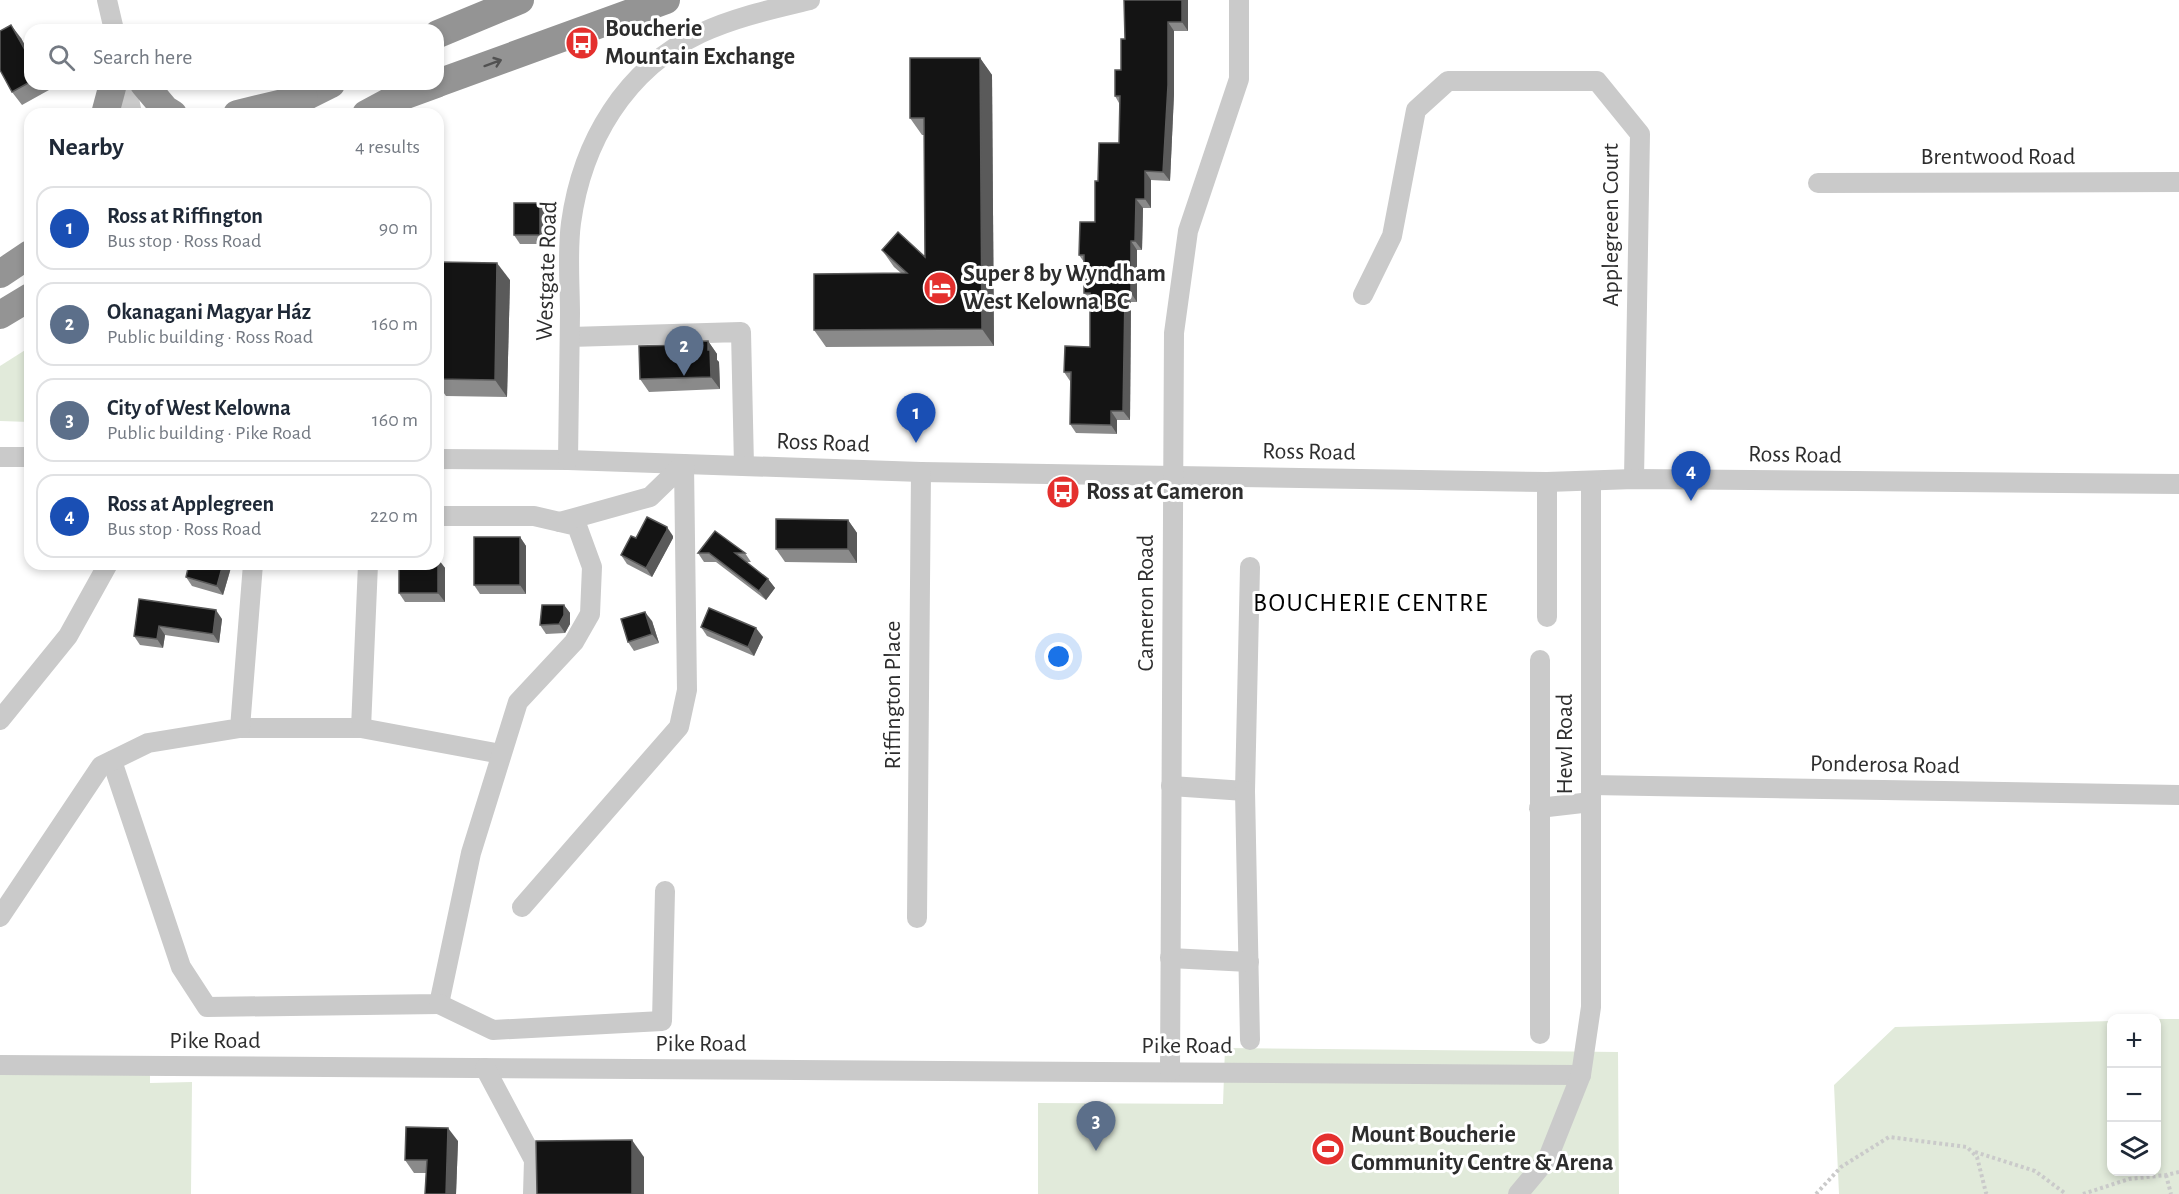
<!DOCTYPE html>
<meta charset="utf-8">
<style>
body{margin:0;font-family:"Alegreya Sans",sans-serif;background:#f2f2f3;color:#1f2937}
.controls{position:absolute;right:18px;bottom:18px;display:grid;overflow:hidden;border-radius:12px;box-shadow:0 3px 9px #0003}
.controls button{width:54px;height:54px;display:grid;place-items:center;padding:0;border:0;border-bottom:2px solid #e0e1e3;background:#fff;color:#1f2937;font:30px sans-serif}
.you{position:absolute;left:1059px;top:657px;width:21px;height:21px;margin:-15px;border:4px solid #fff;border-radius:50%;background:#1a73e8;box-shadow:0 0 0 9px #1a73e833}
.badge{display:grid;place-items:center;width:39px;height:39px;border-radius:50%;background:#2563eb;color:#fff;font-size:20px;font-weight:700}
.pin{position:absolute;translate:-50% -50px;filter:drop-shadow(0 2px 3px #0008)}
.pin::after{content:'';position:absolute;top:32px;width:21px;height:18px;background:inherit;clip-path:polygon(0 0,100% 0,50% 100%)}
.list{margin:0;padding:0;list-style:none}
h2{display:flex;justify-content:space-between;align-items:center;height:78px;margin:0;padding:0 24px;font-size:26px}
h2 small{font-size:20px;font-weight:400;color:#747a83}
.list li{display:grid;grid-template-columns:39px 1fr auto;gap:18px;align-items:center;box-sizing:border-box;height:84px;margin:0 12px 12px;padding:0 12px;border:2px solid #e0e1e3;border-radius:18px}
.list b{display:block;font-size:22px;white-space:nowrap}
.list p{margin:0;font-size:20px;white-space:nowrap;color:#747a83}
.list em{font-size:20px;font-style:normal;color:#747a83}
.icon{flex:none;width:33px;height:33px;fill:none;stroke:currentColor;stroke-width:2;stroke-linecap:round;stroke-linejoin:round}
.map{position:relative;flex:none;width:2179px;height:1194px;overflow:hidden}
.search{position:absolute;background:#fff;box-shadow:0 3px 9px #0003;left:24px;top:24px;width:420px;height:66px;display:flex;align-items:center;gap:15px;box-sizing:border-box;padding:0 21px;border-radius:18px;color:#747a83;font-size:22px}
.panel{position:absolute;background:#fff;box-shadow:0 3px 9px #0003;left:24px;top:108px;width:420px;height:462px;border-radius:18px}
.map>svg:first-child{display:block}
.green{fill:#e1eada}
.lines{fill:none;stroke-linecap:round;stroke-linejoin:round}
.path{stroke:#cacaca;stroke-width:4;stroke-dasharray:3 3;stroke-linecap:butt}
.minor{stroke:#cacaca;stroke-width:20}
.highway{stroke:#949494;stroke-width:28}
.wall{fill:#8a8a8a}
.shaded-wall{fill:#5a5a5a}
.building{fill:#141414;stroke:#5a5a5a;stroke-width:1.5}
.oneway{stroke:#515151}
.labels{text-anchor:middle;dominant-baseline:central;stroke-width:6;stroke-linejoin:round;paint-order:stroke}
.poi-label{font-size:24px;font-weight:bold;fill:#2d2d2d;stroke:#fff;text-anchor:start}
.street-label{font-size:24px;fill:#2d2d2d;stroke:#fff}
.neighbourhood-label{font-size:26px;letter-spacing:1.5px;fill:#000;stroke:#fff}
</style>
<div class="map">
<svg width="2179" height="1194" viewBox="0 0 2179 1194">
<rect width="100%" height="100%" fill="#fff"/>
<g class="green">
<path d="M30,347V422L0,421V366Z"/>
<path d="M2157,1019H2179V1194H1839L1834,1085L1895,1027L2111,1021L2112,1172H2156Z"/>
<path d="M1225,1048L1618,1052L1619,1194H1038V1103L1223,1104Z"/>
<path d="M0,1072L150,1073V1083L192,1082L191,1194H0Z"/>
</g>
<g class="lines">
<g class="path">
<path d="M1975,1152L2035,1171L2066,1194"/>
<path d="M2166,1175L2171,1194"/>
<path d="M1816,1194L1841,1167L1889,1137L1967,1147L1977,1157L1986,1193L1988,1194"/>
<path d="M2083,1194L2129,1179L2166,1175L2179,1172"/>
</g>
<g class="minor">
<path d="M107,0L114,30"/>
<path d="M126,84L132,114"/>
<path d="M1818,183L2179,182"/>
<path d="M1363,295L1392,236L1416,110L1448,81H1597L1640,134L1634,479"/>
<path d="M570,337L741,332L744,466"/>
<path d="M0,457H30"/>
<path d="M438,459L568,460L921,472L1547,482L1634,479L2179,484"/>
<path d="M568,460C569,411 569,363 570,314C570,285 567,253 571,223C582,142 625,69 701,33C735,17 773,9 810,0"/>
<path d="M1547,482V617"/>
<path d="M0,720L68,636L108,564"/>
<path d="M240,728H361L501,754"/>
<path d="M361,728L368,564"/>
<path d="M112,761L181,967L207,1007L439,1004L471,853L518,702L574,642L590,614L592,567L577,526L534,516H438"/>
<path d="M1591,785L2179,795"/>
<path d="M1171,786L1245,791L1250,567"/>
<path d="M1245,791L1250,1040"/>
<path d="M1539,808L1591,802"/>
<path d="M522,907L679,727L687,690L684,464L650,497L560,522"/>
<path d="M0,917L101,766L148,743L240,728L253,564"/>
<path d="M917,918L921,472"/>
<path d="M1170,958L1249,962"/>
<path d="M439,1004L493,1030L662,1021L665,891"/>
<path d="M1540,1034V660"/>
<path d="M0,1065L1581,1075"/>
<path d="M485,1068L534,1160L533,1194"/>
<path d="M1170,1072L1174,333L1188,231L1239,79V0"/>
<path d="M1518,1194L1548,1158L1581,1075L1591,1007V482"/>
</g>
<g class="highway">
<path d="M438,34L520,0"/>
<path d="M438,83L666,0"/>
<path d="M144,84L165,109L173,114"/>
<path d="M287,106L331,84"/>
<path d="M105,114L113,84"/>
<path d="M237,114L304,98"/>
<path d="M366,114L392,100L436,84"/>
<path d="M0,274L30,254"/>
<path d="M0,315L30,297"/>
</g>
</g>
<g class="wall">
<path d="M1188,0V31H1174V94L1170,181L1151,180V208H1143L1142,250H1137V302H1131L1130,420H1117V434L1076,433L1070,424V381L1064,372L1090,347V301L1084,293V262L1079,255L1095,222L1098,181L1119,143V103L1115,96L1121,70L1125,39Z"/>
<path d="M21,38L30,55V84H46L49,90L22,105L12,92Z"/>
<path d="M980,58L992,75L994,346L826,347L814,330L901,273L894,267L882,250L925,257L924,135H922L910,118Z"/>
<path d="M547,212V244H520L514,235Z"/>
<path d="M438,262L510,280L507,397L446,396L438,385Z"/>
<path d="M708,341L717,354V360L719,362L720,389L649,392L640,379L681,345Z"/>
<path d="M848,520L857,533V563L785,562L776,549Z"/>
<path d="M673,536V538L652,577L627,564L621,555L636,538Z"/>
<path d="M520,537L526,546V594H480L474,585Z"/>
<path d="M698,553H745L751,562H746L768,579L775,588L766,600L716,562H704Z"/>
<path d="M438,559L445,568V602H405L399,593Z"/>
<path d="M202,564H232L223,595L192,586L186,577Z"/>
<path d="M323,564H357L356,565Z"/>
<path d="M139,599L222,619L219,643L165,635L163,648L140,645L134,636Z"/>
<path d="M564,605L570,613V624L565,633L546,634L540,625Z"/>
<path d="M652,621L659,643L634,651L628,642Z"/>
<path d="M701,627L763,637L754,656L707,636Z"/>
<path d="M458,1141L456,1194H425L426,1173H414L405,1160Z"/>
</g>
<g class="shaded-wall">
<path d="M1182,0H1188V31L1182,22Z"/>
<path d="M1168,22L1174,31V94L1170,181L1163,172Z"/>
<path d="M11,25L21,38L30,55V59Z"/>
<path d="M980,58L992,75L994,346L982,329Z"/>
<path d="M1145,171L1151,180V208L1145,199Z"/>
<path d="M1136,199L1143,208L1142,250L1135,241Z"/>
<path d="M540,203L547,212V244L540,235Z"/>
<path d="M1131,241L1137,250V302L1131,293Z"/>
<path d="M497,263L510,280L507,397L495,380Z"/>
<path d="M1125,293L1131,302L1130,420L1123,411Z"/>
<path d="M708,341L717,354V360L719,362L720,389L711,377Z"/>
<path d="M1111,411L1117,420V434L1111,425Z"/>
<path d="M848,520L857,533V563L848,549Z"/>
<path d="M667,527L673,536V538L652,577L646,568Z"/>
<path d="M520,537L526,546V594L520,585Z"/>
<path d="M438,559L445,568V602L438,593Z"/>
<path d="M223,564H232L223,595L217,586Z"/>
<path d="M768,579L775,588L766,600L759,591Z"/>
<path d="M564,605L570,613V624L565,633L559,624Z"/>
<path d="M216,610L222,619L219,643L213,634Z"/>
<path d="M645,612L652,621L659,643L652,634Z"/>
<path d="M159,626L165,635L163,648L157,639Z"/>
<path d="M756,628L763,637L754,656L748,647Z"/>
<path d="M448,1128L458,1141L456,1194H446Z"/>
<path d="M632,1140L644,1157V1194H632Z"/>
</g>
<g class="building">
<path d="M1124,0H1182V22H1168V85L1163,172L1145,171V199H1136L1135,241H1131V293H1125L1123,411H1111V425L1070,424L1071,372H1064L1065,346L1090,347V293H1084V255H1079L1080,222H1095V181H1098L1099,143H1119L1120,96H1115V70H1121V39H1125Z"/>
<path d="M11,25L30,59V82L12,92L0,70V31Z"/>
<path d="M910,58H980L982,329L814,330V274L907,273L882,250L898,232L925,257L924,118H910Z"/>
<rect x="514" y="203" width="26" height="32"/>
<path d="M438,262L497,263L495,380L438,379Z"/>
<path d="M708,341V350H710L711,377L640,379L639,346L681,345V342Z"/>
<path d="M647,517L667,527V530L646,568L621,555L631,536L636,538Z"/>
<path d="M776,519L848,520V549H776Z"/>
<path d="M715,531L745,553H735L768,579L759,591L709,553H698Z"/>
<rect x="474" y="537" width="46" height="48"/>
<path d="M438,559V593H399V564H438Z"/>
<path d="M189,564H223L217,586L186,577Z"/>
<path d="M139,599L216,610L213,634L159,626L157,639L134,636Z"/>
<path d="M542,605H564V615L559,624L540,625Z"/>
<path d="M709,608L756,628L748,647L701,627Z"/>
<path d="M645,612L652,634L628,642L621,619Z"/>
<path d="M406,1127L448,1128L446,1194H425L427,1160H405Z"/>
<path d="M632,1140V1194H537L536,1141Z"/>
</g>
<defs><path id="oneway-shaft" d="M-6 0H5M1.5-3L5.5 0L1.5 3" fill="none" stroke-width="1.6" stroke-linecap="round" stroke-linejoin="round" transform="scale(1.5)"/></defs>
<use class="oneway" href="#oneway-shaft" transform="translate(493 63) rotate(-20)"/>
<defs>
<symbol id="bus-disc" viewBox="-11 -11 22 22"><circle r="9.5" fill="#e4302e" stroke="#fff"/><path d="M-5-6H5V4H4V6H2V4H-2V6H-4V4H-5ZM-3.5-4V0h7V-4ZM-3.5 1.2v1.5H-2V1.2ZM2 1.2v1.5H3.5V1.2Z" fill="#fff"/></symbol>
<symbol id="hotel-disc" viewBox="-11 -11 22 22"><circle r="9.5" fill="#e4302e" stroke="#fff"/><path d="M-6-4.5h1.5V1H6V5H4.5V3h-9V5H-6ZM-4 0a1.8 1.8 0 1 1 3.6 0ZM.5 0V-2.5h3Q6-2.5 6 0Z" fill="#fff"/></symbol>
<symbol id="stadium-disc" viewBox="-11 -11 22 22"><circle r="9.5" fill="#e4302e" stroke="#fff"/><path d="M0-5a6.5 5 0 1 0 0 10a6.5 5 0 1 0 0-10ZM-3.5-1.8h7v3.6h-7Z" fill="#fff"/></symbol>
</defs>
<g fill-rule="evenodd">
<use href="#bus-disc" x="563" y="24" width="38" height="38"/>
<use href="#hotel-disc" x="921" y="269" width="38" height="38"/>
<use href="#bus-disc" x="1044" y="473" width="38" height="38"/>
<use href="#stadium-disc" x="1309" y="1130" width="38" height="38"/>
</g>
<g class="labels">
<g class="poi-label">
<text x="605" y="29">Boucherie<tspan x="605" dy="28">Mountain Exchange</tspan></text>
<text x="963" y="274">Super 8 by Wyndham<tspan x="963" dy="28">West Kelowna BC</tspan></text>
<text x="1086" y="492">Ross at Cameron</text>
<text x="1351" y="1135">Mount Boucherie<tspan x="1351" dy="28">Community Centre &amp; Arena</tspan></text>
</g>
<g class="street-label">
<text x="1998" y="157">Brentwood Road</text>
<text transform="translate(1611 225) rotate(-90)">Applegreen Court</text>
<text transform="translate(547 271) rotate(-88)">Westgate Road</text>
<text transform="translate(823 443) rotate(2)">Ross Road</text>
<text transform="translate(1309 452) rotate(1)">Ross Road</text>
<text transform="translate(1795 455) rotate(1)">Ross Road</text>
<text transform="translate(1146 603) rotate(-90)">Cameron Road</text>
<text transform="translate(893 695) rotate(-90)">Riffington Place</text>
<text transform="translate(1565 744) rotate(-90)">Hewl Road</text>
<text transform="translate(1885 765) rotate(1)">Ponderosa Road</text>
<text x="215" y="1041">Pike Road</text>
<text x="701" y="1044">Pike Road</text>
<text x="1187" y="1046">Pike Road</text>
</g>
<g class="neighbourhood-label">
<text x="1371" y="603">BOUCHERIE CENTRE</text>
</g>
</g>
</svg>
<div class="controls">
<button>+</button>
<button>−</button>
<button><svg class="icon" aria-label="layers" viewBox="0 0 24 24"><path d="M12 4l9 5-9 5-9-5zM3 14l9 5 9-5"/></svg></button>
</div>
<div class="you"></div>
<div class="pin badge" style="left:916px;top:443px;background:#1a4fb4">1</div>
<div class="pin badge" style="left:684px;top:376px;background:#5c6f8a">2</div>
<div class="pin badge" style="left:1096px;top:1151px;background:#5c6f8a">3</div>
<div class="pin badge" style="left:1691px;top:501px;background:#1a4fb4">4</div>
<div class="search"><svg class="icon" aria-label="search" viewBox="0 0 24 24"><circle cx="10" cy="10" r="6"/><path d="M15 15l6 6"/></svg>Search here</div>
<section class="panel">
<h2>Nearby<small>4 results</small></h2>
<ul class="list">
<li><span class="badge" style="background:#1a4fb4">1</span><div><b>Ross at Riffington</b><p>Bus stop · Ross Road</p></div><em>90 m</em></li>
<li><span class="badge" style="background:#5c6f8a">2</span><div><b>Okanagani Magyar Ház</b><p>Public building · Ross Road</p></div><em>160 m</em></li>
<li><span class="badge" style="background:#5c6f8a">3</span><div><b>City of West Kelowna</b><p>Public building · Pike Road</p></div><em>160 m</em></li>
<li><span class="badge" style="background:#1a4fb4">4</span><div><b>Ross at Applegreen</b><p>Bus stop · Ross Road</p></div><em>220 m</em></li>
</ul>
</section>
</div>
